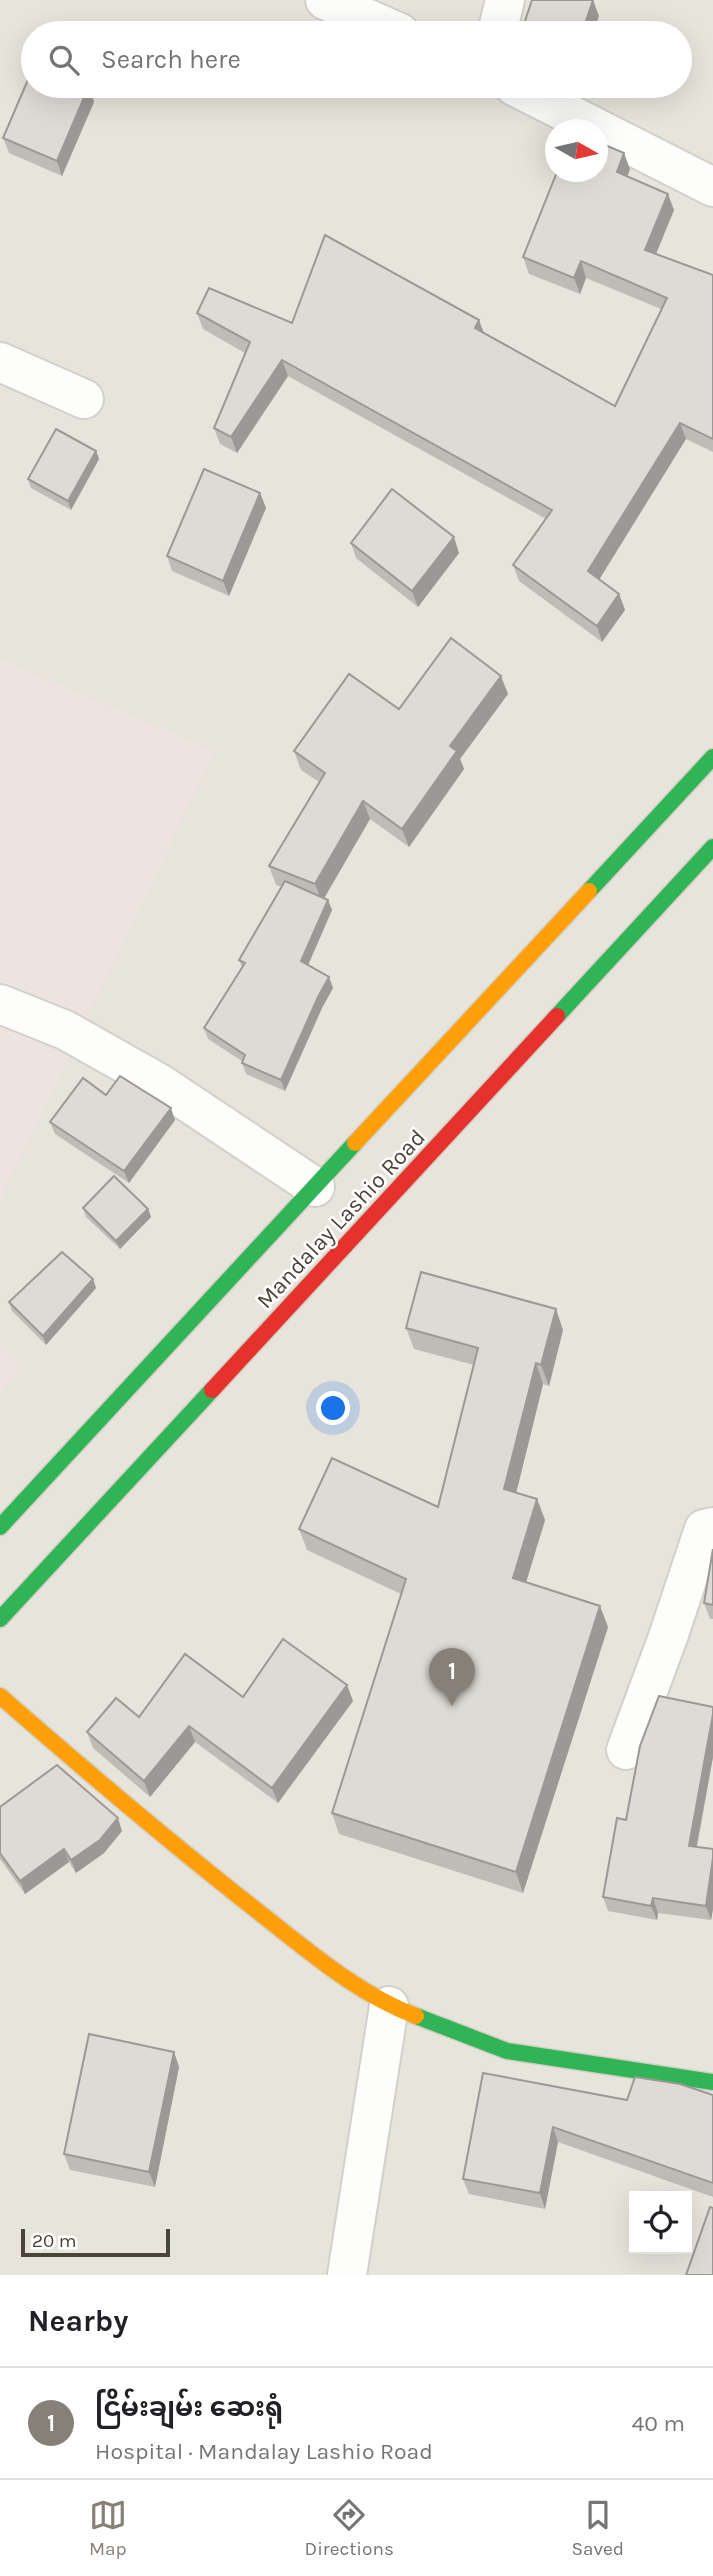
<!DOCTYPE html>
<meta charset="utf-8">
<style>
body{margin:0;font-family:Karla,"Noto Sans Myanmar",sans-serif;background:#f6f6f6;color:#202124}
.controls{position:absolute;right:21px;bottom:21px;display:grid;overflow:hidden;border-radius:0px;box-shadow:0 7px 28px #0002}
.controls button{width:63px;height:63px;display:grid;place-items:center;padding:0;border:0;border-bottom:2px solid #e0e0e0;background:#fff;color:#202124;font:35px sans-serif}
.compass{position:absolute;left:545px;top:119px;width:63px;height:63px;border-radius:50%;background:#fff;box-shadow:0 7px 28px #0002;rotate:98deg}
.scale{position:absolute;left:21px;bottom:18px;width:149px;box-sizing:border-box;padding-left:7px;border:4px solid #4b4439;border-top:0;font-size:19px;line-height:24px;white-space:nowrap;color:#4b4439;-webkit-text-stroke:5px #fff;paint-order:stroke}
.you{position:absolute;left:334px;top:1409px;width:24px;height:24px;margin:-18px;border:5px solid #fff;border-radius:50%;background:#1a73e8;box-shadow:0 0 0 10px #1a73e833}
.badge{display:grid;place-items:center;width:46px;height:46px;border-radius:50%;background:#868178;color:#fff;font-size:23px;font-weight:700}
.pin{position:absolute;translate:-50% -58px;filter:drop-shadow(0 2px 4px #0008)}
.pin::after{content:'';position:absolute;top:37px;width:24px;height:21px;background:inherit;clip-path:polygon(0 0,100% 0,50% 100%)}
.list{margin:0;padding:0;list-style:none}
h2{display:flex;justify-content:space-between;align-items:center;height:91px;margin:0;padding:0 28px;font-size:30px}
h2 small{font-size:23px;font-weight:400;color:#757577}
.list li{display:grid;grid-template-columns:46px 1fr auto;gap:21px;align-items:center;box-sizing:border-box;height:112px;padding:0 28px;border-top:2px solid #e0e0e0}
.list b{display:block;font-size:26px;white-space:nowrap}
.list p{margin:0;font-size:23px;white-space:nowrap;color:#757577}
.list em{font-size:23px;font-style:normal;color:#757577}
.icon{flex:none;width:38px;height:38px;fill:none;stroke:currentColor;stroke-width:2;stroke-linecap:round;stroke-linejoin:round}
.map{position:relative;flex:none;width:713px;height:2275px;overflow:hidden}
.search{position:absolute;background:#fff;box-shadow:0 7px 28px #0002;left:21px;right:21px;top:21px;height:77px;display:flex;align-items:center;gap:18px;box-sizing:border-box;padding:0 24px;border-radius:38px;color:#757577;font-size:26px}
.sheet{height:203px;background:#fff}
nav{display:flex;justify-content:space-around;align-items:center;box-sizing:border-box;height:98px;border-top:2px solid #e0e0e0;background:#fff;font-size:19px;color:#757577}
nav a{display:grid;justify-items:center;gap:4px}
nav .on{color:#868178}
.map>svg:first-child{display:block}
.residential{fill:#e7e4dc;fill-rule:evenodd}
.medical{fill:#eee3df}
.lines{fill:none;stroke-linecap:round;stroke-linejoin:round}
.street-casing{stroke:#d2d0cb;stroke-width:42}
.fast-casing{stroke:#d3cfc5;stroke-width:19}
.slow-casing{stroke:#d3cfc5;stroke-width:19}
.jam-casing{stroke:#d3cfc5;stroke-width:19}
.street{stroke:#fdfdfc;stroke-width:38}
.fast{stroke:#30b455;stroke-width:16}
.slow{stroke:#ff9f0a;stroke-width:16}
.jam{stroke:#e5322d;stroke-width:16}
.wall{fill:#bfbcb8}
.shaded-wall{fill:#9b9996}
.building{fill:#dedbd6;stroke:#9b9996;stroke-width:2}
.labels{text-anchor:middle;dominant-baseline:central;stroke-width:5;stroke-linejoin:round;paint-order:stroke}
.street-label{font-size:23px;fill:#4b4439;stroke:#fff}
</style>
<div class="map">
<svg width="713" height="2275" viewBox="0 0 713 2275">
<rect width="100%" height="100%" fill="#f4f2ee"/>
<path class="residential" d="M0,0H713V2275H0ZM33,33H680V86H33ZM556,130H598V172H556ZM634,2196H687V2249H634Z"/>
<g class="medical">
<path d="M0,660L215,751L0,1201Z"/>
<path d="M0,1347L21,1367L0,1393Z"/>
</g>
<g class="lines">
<defs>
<g id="street">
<path d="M325,0L400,33"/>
<path d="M497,33L505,0"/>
<path d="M514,86L713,187"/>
<path d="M0,362L84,399"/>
<path d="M0,1004L65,1030L159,1083L315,1187"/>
<path d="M626,1750L668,1637L704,1529L713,1527"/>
<path d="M347,2275L389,2006"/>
</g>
<g id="fast">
<path d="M589,891L713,757"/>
<path d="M557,1016L713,847"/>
<path d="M0,1527L355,1143"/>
<path d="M0,1619L212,1390"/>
<path d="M416,2016L507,2051L713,2082"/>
</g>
<g id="slow">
<path d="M355,1143L589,891"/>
<path d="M0,1696C87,1772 174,1846 265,1917C312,1954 360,1995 416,2016"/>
</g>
<path id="jam" d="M212,1390L557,1016"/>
</defs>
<use href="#street" class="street-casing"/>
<use href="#fast" class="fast-casing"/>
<use href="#slow" class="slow-casing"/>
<use href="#jam" class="jam-casing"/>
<use href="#street" class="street"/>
<use href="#fast" class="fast"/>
<use href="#slow" class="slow"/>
<use href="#jam" class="jam"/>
</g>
<g class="wall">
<path d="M89,86L94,102L62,176L9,153L3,138Z"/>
<path d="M630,169L627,177L674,210L656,254L713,275V452L686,439L599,579L619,594L625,610L602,642L519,581L513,565L546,519L288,376L237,453L220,444L214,428L245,353L203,329L197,313L292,323L484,333L615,406L661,309L586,278L580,294L529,274L523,257Z"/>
<path d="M96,451L99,459L71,510L31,488L28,479Z"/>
<path d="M260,493L266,508L229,596L172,571L167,556Z"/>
<path d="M351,543L459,553L418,607L356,558Z"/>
<path d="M508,694L460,759L464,769L409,847L370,819L324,898L332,910L308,965L333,988L322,1008L285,1091L246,1074L242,1063V1061L208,1039L204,1028L242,967L239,960L282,887L276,885L269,866L319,782L301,770L294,751L399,709Z"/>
<path d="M106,1095L175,1120L129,1183L55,1134L50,1122Z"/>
<path d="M83,1208L148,1209L151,1217L120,1249L86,1217Z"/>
<path d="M93,1279L96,1288L46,1345L12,1311L9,1302Z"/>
<path d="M406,1328L563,1330L549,1386L543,1384L516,1493L537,1499L545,1520L526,1582L608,1627L523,1893L339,1834L332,1813L401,1594L307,1550L299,1529L438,1507L474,1365L414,1349Z"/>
<path d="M713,1549V1619H710L704,1603Z"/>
<path d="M347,1685L353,1701L278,1803L195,1742L150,1797L93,1748L87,1732L139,1717L243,1697Z"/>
<path d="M713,1707V1757L697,1847L713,1849V1909L711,1920L658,1913L657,1920L608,1911L603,1897L626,1820Z"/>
<path d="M0,1807L122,1831L104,1853L76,1873L69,1862L25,1894L0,1859Z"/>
<path d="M174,2052L179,2067L155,2187L70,2170L64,2154Z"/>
<path d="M483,2073L627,2100L713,2095V2197L558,2142L545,2209L469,2194L463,2179Z"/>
</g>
<g class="shaded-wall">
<path d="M593,0L599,16L593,33H582Z"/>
<path d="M89,86L94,102L62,176L57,161Z"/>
<path d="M624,153L630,169L623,188L617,172Z"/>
<path d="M668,194L674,210L651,266L645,250Z"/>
<path d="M581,261L586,278L580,294L574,278Z"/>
<path d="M479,320L485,336L475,328Z"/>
<path d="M282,360L288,376L237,453L231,437Z"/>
<path d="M680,423L686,439L594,588L588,571Z"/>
<path d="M96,451L99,459L71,510L68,501Z"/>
<path d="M260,493L266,508L229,596L223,581Z"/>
<path d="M454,537L459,553L418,607L412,591Z"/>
<path d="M619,594L625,610L602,642L597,626Z"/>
<path d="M501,676L508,694L460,759L464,769L409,847L402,829L450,746Z"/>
<path d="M363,801L370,819L322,902L315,884Z"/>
<path d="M328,900L332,910L305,972L301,961Z"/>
<path d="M329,977L333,988L322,1008L285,1091L281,1080L318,997Z"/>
<path d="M171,1108L175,1120L129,1183L124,1171Z"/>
<path d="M148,1209L151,1217L120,1249L116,1241Z"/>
<path d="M93,1279L96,1288L46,1345L43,1336Z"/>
<path d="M556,1309L563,1330L549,1386L541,1365Z"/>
<path d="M536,1363L543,1384L512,1510L504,1489Z"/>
<path d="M537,1499L545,1520L521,1599L513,1578Z"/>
<path d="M600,1606L608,1627L523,1893L516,1872Z"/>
<path d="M347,1685L353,1701L278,1803L272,1788Z"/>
<path d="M713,1714V1757L694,1860L689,1846Z"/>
<path d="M189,1726L195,1742L150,1797L144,1781Z"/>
<path d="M118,1818L122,1831L104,1853L76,1873L71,1860Z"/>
<path d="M64,1849L69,1862L25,1894L20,1881Z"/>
<path d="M713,1858V1909L711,1920L706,1906Z"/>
<path d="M653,1898L658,1913L657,1920L651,1906Z"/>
<path d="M174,2052L179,2067L155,2187L149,2172Z"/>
<path d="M553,2127L558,2142L545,2209L540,2193Z"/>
</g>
<g class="building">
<path d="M532,0H593L582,33H521Z"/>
<path d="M33,68V86H89L57,161L3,138Z"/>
<path d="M598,142L624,153L617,172L668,194L645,250L713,275V439L680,423L588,571L619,594L597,626L513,565L552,510L282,360L231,437L214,428L250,342L197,313L209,288L292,323L325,235L479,320L475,328L615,406L667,298L581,261L574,278L523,257L557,172H598Z"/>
<path d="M56,429L96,451L68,501L28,479Z"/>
<path d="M204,469L260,493L223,581L167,556Z"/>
<path d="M392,489L454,537L412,591L351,543Z"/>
<path d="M451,638L501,676L450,746L457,751L402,829L363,801L315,884L269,866L325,773L294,751L349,674L399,709Z"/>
<path d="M285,881L328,900L301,961L329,977L318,997L281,1080L242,1063L245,1055L204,1028L245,963L239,960Z"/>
<path d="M120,1076L171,1108L124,1171L50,1122L83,1078L106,1095Z"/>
<path d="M114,1176L148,1209L116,1241L83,1208Z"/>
<path d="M62,1252L93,1279L43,1336L9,1302Z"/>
<path d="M421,1272L556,1309L541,1365L536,1363L504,1489L537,1499L513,1578L600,1606L516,1872L332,1813L406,1579L299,1529L332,1458L438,1507L478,1348L406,1328Z"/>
<path d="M713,1549V1605L704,1603Z"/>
<path d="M283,1639L347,1685L272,1788L189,1726L144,1781L87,1732L116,1698L139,1717L185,1654L243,1697Z"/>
<path d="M659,1696L713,1707V1714L689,1846L713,1849V1858L706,1906L653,1898L651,1906L603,1897L617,1818L626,1820L640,1746Z"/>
<path d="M57,1765L118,1818L100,1840L71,1860L64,1849L20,1881L0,1853V1807Z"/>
<path d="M89,2034L174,2052L149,2172L64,2154Z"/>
<path d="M483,2073L627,2100L635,2077L680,2084L713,2095V2183L553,2127L540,2193L463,2179Z"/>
<path d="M710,2207L713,2208V2275H686Z"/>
</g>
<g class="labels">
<g class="street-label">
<text transform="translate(341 1219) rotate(-47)">Mandalay Lashio Road</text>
</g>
</g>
</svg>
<div class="controls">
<button><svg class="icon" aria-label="locate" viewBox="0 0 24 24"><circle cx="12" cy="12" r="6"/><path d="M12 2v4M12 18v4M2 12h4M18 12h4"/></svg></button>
</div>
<svg class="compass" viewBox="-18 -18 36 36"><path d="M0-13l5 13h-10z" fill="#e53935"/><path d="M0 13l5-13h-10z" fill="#757577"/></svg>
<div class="scale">20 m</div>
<div class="you"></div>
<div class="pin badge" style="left:452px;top:1706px">1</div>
<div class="search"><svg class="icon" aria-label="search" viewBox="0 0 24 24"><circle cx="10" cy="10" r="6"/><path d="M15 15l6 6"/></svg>Search here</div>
</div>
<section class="sheet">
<h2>Nearby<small></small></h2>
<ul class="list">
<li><span class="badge">1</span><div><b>ငြိမ်းချမ်း ဆေးရုံ</b><p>Hospital · Mandalay Lashio Road</p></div><em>40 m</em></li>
</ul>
</section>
<nav>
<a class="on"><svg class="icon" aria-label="map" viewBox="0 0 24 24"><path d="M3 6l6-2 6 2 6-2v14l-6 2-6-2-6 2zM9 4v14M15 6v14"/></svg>Map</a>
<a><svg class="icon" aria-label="directions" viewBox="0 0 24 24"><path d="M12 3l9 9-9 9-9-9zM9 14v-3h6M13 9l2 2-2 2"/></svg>Directions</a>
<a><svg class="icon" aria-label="saved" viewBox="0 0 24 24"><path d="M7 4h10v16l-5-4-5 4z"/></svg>Saved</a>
</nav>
